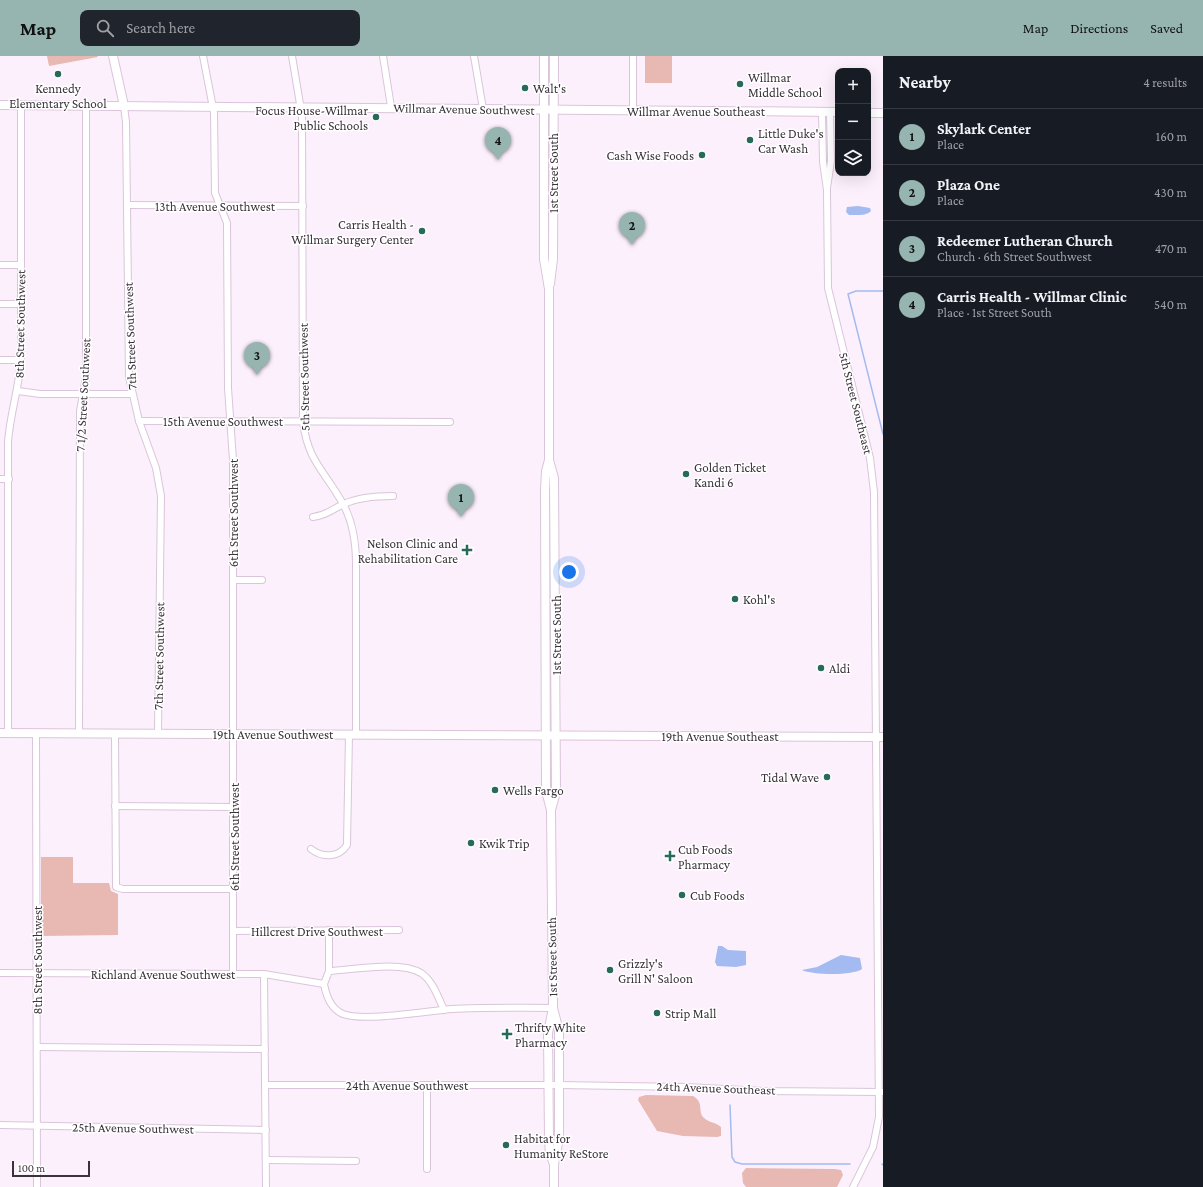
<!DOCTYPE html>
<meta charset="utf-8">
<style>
body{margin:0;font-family:"Crimson Pro",serif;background:#20242c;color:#f1f3f6}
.controls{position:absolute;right:12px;top:12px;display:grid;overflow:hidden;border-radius:8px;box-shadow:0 4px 16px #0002}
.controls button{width:36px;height:36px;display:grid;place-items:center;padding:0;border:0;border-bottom:1px solid #363941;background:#171b24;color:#f1f3f6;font:20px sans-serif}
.scale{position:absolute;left:12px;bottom:10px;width:78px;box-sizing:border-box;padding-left:4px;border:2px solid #3b333b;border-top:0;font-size:11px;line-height:14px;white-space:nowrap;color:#3b333b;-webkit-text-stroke:3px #fff;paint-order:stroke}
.you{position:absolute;left:569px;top:516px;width:14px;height:14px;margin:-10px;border:3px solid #fff;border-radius:50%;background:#1a73e8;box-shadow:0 0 0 6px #1a73e833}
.badge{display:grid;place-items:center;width:26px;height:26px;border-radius:50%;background:#96b5b0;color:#111;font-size:13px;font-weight:700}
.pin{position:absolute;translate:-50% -33px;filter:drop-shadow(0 1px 2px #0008)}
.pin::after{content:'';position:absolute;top:21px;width:14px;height:12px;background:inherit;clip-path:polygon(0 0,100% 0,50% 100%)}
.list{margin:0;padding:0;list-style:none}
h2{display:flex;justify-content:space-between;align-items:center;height:52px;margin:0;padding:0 16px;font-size:17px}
h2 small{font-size:13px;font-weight:400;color:#9ea1a6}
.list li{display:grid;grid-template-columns:26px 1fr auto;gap:12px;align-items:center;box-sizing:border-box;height:56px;padding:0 16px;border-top:1px solid #363941}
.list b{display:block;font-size:15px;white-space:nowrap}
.list p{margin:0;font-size:13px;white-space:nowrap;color:#9ea1a6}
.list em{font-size:13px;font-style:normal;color:#9ea1a6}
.icon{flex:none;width:22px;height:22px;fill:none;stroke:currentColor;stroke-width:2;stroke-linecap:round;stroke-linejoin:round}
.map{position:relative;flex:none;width:883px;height:1131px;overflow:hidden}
header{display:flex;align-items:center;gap:24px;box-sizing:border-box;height:56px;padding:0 20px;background:#96b5b0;color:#111}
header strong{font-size:19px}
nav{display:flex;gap:22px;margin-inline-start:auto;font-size:14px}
.search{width:280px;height:36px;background:#20242c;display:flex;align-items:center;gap:10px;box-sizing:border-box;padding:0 14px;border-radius:8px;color:#9ea1a6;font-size:15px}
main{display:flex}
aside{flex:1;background:#171b24}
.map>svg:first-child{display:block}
.green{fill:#e8b8b3}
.water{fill:#a3bbf0}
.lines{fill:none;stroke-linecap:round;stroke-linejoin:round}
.stream{stroke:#a3bbf0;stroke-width:1.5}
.minor-casing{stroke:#dac5da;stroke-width:8}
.major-casing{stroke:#dac5da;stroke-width:10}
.minor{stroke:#fff;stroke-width:6}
.major{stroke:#fff;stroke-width:8}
.poi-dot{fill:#276a5a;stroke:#fff;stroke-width:1.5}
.labels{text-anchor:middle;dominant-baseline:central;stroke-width:3;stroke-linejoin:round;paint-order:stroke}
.poi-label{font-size:13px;fill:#3b333b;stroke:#fff;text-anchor:start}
.street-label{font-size:13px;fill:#3b333b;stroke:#fff}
</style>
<header>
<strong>Map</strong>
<div class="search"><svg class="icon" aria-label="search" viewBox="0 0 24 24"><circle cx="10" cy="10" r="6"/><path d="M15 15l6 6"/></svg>Search here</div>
<nav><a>Map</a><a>Directions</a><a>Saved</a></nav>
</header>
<main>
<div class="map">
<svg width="883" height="1131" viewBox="0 0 883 1131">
<rect width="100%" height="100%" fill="#fdf0fd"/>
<g class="green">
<path d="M47,0H97L98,1L49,10Z"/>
<rect x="645" y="0" width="27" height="27"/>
<path d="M41,801H73V827H109L111,835L118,838V879L41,880Z"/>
<path d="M646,1039L693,1040C705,1047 697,1056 704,1062C709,1067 716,1066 721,1071V1080L717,1081L683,1080L657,1075L638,1044L639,1041Z"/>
<path d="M746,1112L835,1113L841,1114L843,1119L837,1131H746L743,1127L742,1117Z"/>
</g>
<g class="water">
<path d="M858,150L870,152L871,155C866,160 857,159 849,159L846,156L847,151Z"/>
<path d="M718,890H722L728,894L746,895V909L736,911L717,910L715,906Z"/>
<path d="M841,899L860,902L862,913C853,920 812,919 802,914L817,911Z"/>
</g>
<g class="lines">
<g class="stream">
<path d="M883,235H856L848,238L883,378"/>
<path d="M730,1049L732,1101L735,1106L742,1108H850"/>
<path d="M882,1108L883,1109"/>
</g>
<defs>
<g id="minor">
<path d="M203,0L214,57L215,137L227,167L228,332L233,404V918"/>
<path d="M292,0L302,60L303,366C308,406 325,415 343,448C353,466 356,487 356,508V679"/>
<path d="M383,0L391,51"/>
<path d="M474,0L483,53"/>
<path d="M124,50L126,66L129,321L139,365L156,412L161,440L158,678"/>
<path d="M633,55V0"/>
<path d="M822,56L823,106L827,134L828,232L870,402L874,436L879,1061L873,1091L853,1131"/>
<path d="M827,132L831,105L830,56"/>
<path d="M127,149L303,150"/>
<path d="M0,209H21"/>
<path d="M0,248H22"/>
<path d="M0,304H21"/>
<path d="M18,335L40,338H132"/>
<path d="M139,365L450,366"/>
<path d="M0,423H9"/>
<path d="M313,461C328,459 332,453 344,448C359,441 377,440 393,440"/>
<path d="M234,524H262"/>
<path d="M8,677V386C10,358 19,332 21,304V50"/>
<path d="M36,677L37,1131"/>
<path d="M79,677L80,355L86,321V49"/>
<path d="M115,677L116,831L123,833H234"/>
<path d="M115,750L234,751"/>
<path d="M311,793C322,802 339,802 347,789L349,678"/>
<path d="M329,874V915L324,928C326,939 331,953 343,958C364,966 426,955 452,953C486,951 519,952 553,952"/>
<path d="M234,875L399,874"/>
<path d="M329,915C353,914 400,904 421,917C433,925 438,941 444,954"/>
<path d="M0,917L264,918L324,928"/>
<path d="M264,918L266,1131"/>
<path d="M37,991L265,993"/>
<path d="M265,1029H559L686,1031L763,1035L883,1036"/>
<path d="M0,1069L266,1074"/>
<path d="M266,1104L356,1105"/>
<path d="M427,1113V1029"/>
</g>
<g id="major">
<path d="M113,0L124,50"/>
<path d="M544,0V203L549,233V404L546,415L545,434L546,735L551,754"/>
<path d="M0,49L838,56"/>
<path d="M868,57H883"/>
<path d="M550,228L553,203L554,0"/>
<path d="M549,404L554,422L556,736L551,754L553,952L548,977L549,1083L550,1098L554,1108"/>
<path d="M0,677L883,681"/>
<path d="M553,952L559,975V1082L554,1108V1131"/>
</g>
</defs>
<use href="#minor" class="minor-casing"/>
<use href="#major" class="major-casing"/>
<use href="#minor" class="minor"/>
<use href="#major" class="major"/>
</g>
<g class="poi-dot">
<circle cx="58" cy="18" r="4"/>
<circle cx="740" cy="28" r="4"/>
<circle cx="525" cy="32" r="4"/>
<circle cx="376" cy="61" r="4"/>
<circle cx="750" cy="84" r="4"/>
<circle cx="702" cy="99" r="4"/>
<circle cx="422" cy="175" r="4"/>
<circle cx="686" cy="418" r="4"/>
<path d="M465 488h4v4h4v4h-4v4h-4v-4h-4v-4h4z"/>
<circle cx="735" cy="543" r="4"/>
<circle cx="821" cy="612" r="4"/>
<circle cx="827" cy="721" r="4"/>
<circle cx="495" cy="734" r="4"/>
<circle cx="471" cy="787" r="4"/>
<path d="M668 794h4v4h4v4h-4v4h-4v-4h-4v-4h4z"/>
<circle cx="682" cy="839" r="4"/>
<circle cx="610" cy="914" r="4"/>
<circle cx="657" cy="957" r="4"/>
<path d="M505 972h4v4h4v4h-4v4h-4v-4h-4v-4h4z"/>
<circle cx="506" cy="1089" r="4"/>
</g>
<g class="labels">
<g class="poi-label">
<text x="748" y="21">Willmar<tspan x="748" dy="15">Middle School</tspan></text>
<text x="58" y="32" text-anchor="middle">Kennedy<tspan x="58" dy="15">Elementary School</tspan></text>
<text x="533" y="32">Walt's</text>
<text x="368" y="54" text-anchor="end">Focus House-Willmar<tspan x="368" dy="15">Public Schools</tspan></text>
<text x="758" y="77">Little Duke's<tspan x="758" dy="15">Car Wash</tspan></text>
<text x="694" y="99" text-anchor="end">Cash Wise Foods</text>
<text x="414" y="168" text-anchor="end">Carris Health -<tspan x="414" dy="15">Willmar Surgery Center</tspan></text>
<text x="694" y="411">Golden Ticket<tspan x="694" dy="15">Kandi 6</tspan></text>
<text x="458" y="487" text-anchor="end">Nelson Clinic and<tspan x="458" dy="15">Rehabilitation Care</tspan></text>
<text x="743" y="543">Kohl's</text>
<text x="829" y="612">Aldi</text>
<text x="819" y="721" text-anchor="end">Tidal Wave</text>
<text x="503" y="734">Wells Fargo</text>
<text x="479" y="787">Kwik Trip</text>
<text x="678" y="793">Cub Foods<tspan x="678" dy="15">Pharmacy</tspan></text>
<text x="690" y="839">Cub Foods</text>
<text x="618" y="907">Grizzly's<tspan x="618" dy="15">Grill N' Saloon</tspan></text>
<text x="665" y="957">Strip Mall</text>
<text x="515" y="971">Thrifty White<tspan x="515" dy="15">Pharmacy</tspan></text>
<text x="514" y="1082">Habitat for<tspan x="514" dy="15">Humanity ReStore</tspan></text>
</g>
<g class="street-label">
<text transform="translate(464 53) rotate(1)">Willmar Avenue Southwest</text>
<text x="696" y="55">Willmar Avenue Southeast</text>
<text transform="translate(553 117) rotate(-90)">1st Street South</text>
<text x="215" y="150">13th Avenue Southwest</text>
<text transform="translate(20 268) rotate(-89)">8th Street Southwest</text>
<text transform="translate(130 280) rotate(-92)">7th Street Southwest</text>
<text transform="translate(304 321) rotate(-91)">5th Street Southwest</text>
<text transform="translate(83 339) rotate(-87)">7 1/2 Street Southwest</text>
<text transform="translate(856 347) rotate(76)">5th Street Southeast</text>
<text x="223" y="365">15th Avenue Southwest</text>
<text transform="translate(233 457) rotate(-90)">6th Street Southwest</text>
<text transform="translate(556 579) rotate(-90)">1st Street South</text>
<text transform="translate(159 600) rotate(-89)">7th Street Southwest</text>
<text x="273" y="678">19th Avenue Southwest</text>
<text x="720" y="680">19th Avenue Southeast</text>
<text transform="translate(234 781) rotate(-90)">6th Street Southwest</text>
<text x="317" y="875">Hillcrest Drive Southwest</text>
<text transform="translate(552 901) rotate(-91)">1st Street South</text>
<text transform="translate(37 904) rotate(-90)">8th Street Southwest</text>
<text x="163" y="918">Richland Avenue Southwest</text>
<text x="407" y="1029">24th Avenue Southwest</text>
<text transform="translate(716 1032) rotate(2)">24th Avenue Southeast</text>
<text transform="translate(133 1072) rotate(1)">25th Avenue Southwest</text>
</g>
</g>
</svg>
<div class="controls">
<button>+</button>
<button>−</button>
<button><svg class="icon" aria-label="layers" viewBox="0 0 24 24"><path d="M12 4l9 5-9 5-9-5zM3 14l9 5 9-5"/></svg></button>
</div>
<div class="scale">100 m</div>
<div class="you"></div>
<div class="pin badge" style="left:461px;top:461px">1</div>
<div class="pin badge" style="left:632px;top:189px">2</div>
<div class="pin badge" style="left:257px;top:319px">3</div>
<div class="pin badge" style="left:498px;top:104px">4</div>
</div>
<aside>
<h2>Nearby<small>4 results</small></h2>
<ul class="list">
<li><span class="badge">1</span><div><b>Skylark Center</b><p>Place</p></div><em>160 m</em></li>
<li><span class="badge">2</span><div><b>Plaza One</b><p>Place</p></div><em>430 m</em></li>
<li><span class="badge">3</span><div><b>Redeemer Lutheran Church</b><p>Church · 6th Street Southwest</p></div><em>470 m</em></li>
<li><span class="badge">4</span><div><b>Carris Health - Willmar Clinic</b><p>Place · 1st Street South</p></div><em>540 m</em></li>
</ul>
</aside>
</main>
